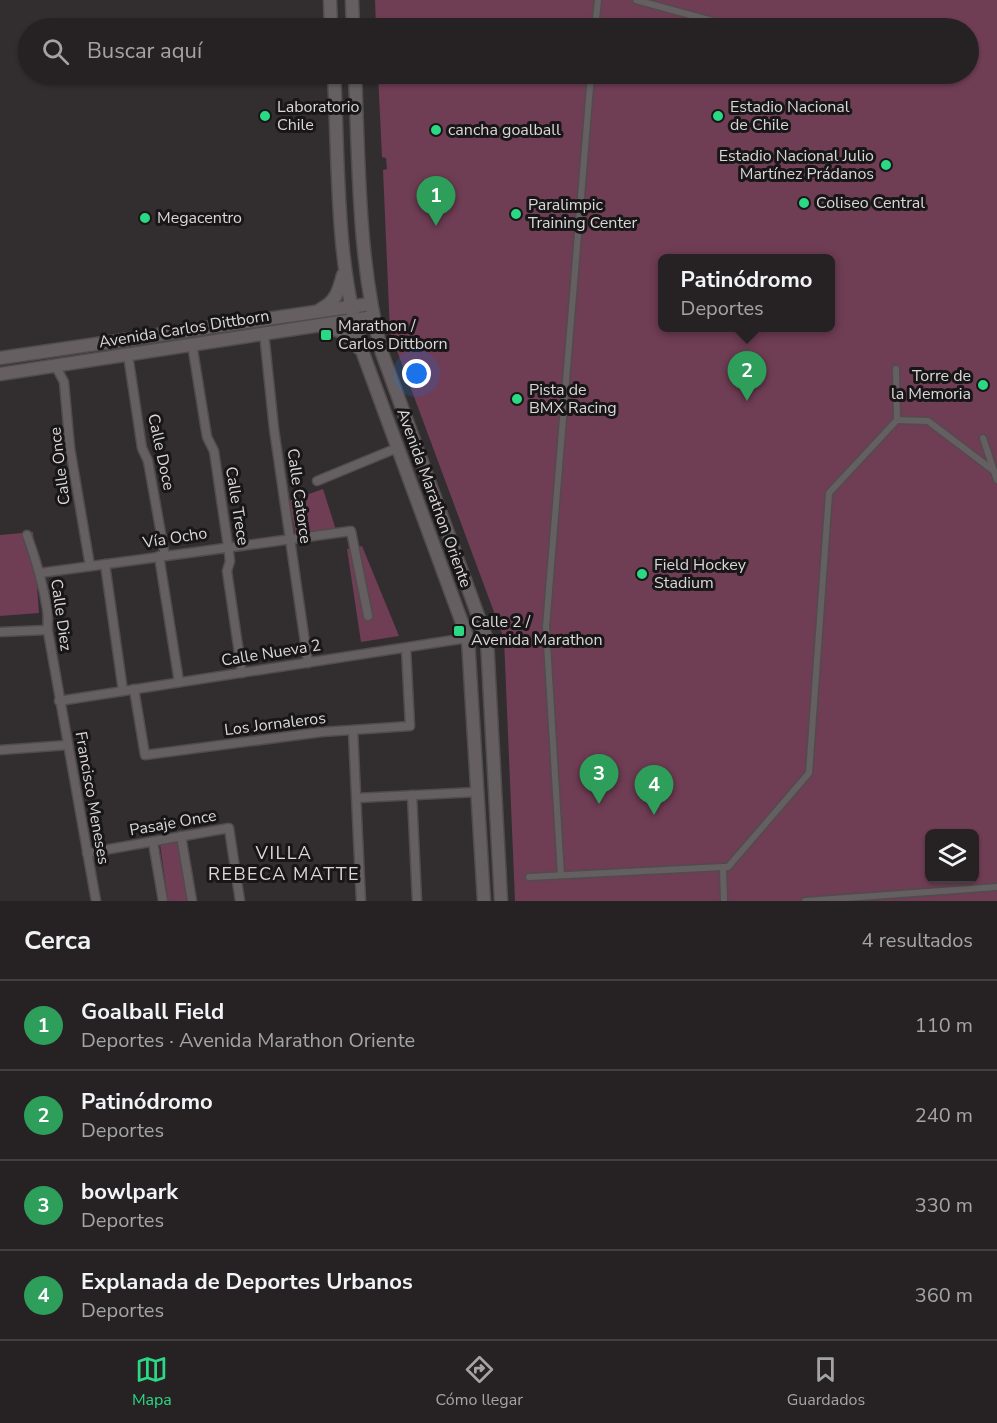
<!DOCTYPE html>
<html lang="es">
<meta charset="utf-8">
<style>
body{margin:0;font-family:"Nunito Sans",sans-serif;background:#2e2a2b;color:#f1f3f6}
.controls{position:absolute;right:18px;bottom:18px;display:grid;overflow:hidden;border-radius:9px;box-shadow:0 2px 4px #0004}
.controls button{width:54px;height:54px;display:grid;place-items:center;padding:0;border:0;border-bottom:2px solid #423f41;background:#262223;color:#f1f3f6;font:30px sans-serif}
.you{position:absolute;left:417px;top:374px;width:21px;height:21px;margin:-15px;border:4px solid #fff;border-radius:50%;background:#1a73e8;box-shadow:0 0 0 9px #1a73e833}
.badge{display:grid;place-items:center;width:39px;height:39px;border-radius:50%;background:#2bd884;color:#fff;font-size:20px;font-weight:700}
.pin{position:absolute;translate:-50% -50px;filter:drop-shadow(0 2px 3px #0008)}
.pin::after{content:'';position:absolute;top:32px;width:21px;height:18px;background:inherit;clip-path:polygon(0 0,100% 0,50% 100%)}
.popup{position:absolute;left:658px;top:254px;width:177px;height:78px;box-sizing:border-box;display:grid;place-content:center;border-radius:9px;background:#262223;filter:drop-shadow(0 2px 4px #0005);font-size:20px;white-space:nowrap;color:#a4a4a6}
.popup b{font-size:22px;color:#f1f3f6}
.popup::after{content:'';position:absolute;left:50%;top:100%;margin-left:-12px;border:12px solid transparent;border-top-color:#262223}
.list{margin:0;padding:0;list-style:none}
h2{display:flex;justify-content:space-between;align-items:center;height:78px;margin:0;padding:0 24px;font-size:26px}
h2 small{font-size:20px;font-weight:400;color:#a4a4a6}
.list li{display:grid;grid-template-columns:39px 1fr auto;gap:18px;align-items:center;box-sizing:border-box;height:90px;padding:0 24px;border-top:2px solid #423f41}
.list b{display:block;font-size:22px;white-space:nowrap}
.list p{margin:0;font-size:20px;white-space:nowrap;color:#a4a4a6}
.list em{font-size:20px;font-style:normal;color:#a4a4a6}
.icon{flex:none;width:33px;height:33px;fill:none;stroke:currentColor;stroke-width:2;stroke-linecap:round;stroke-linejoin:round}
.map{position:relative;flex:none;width:997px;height:901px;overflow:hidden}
.search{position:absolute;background:#262223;box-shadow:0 2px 4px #0004;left:18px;right:18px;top:18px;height:66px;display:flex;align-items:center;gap:15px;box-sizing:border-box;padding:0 21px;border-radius:33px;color:#a4a4a6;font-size:22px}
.sheet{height:438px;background:#262223}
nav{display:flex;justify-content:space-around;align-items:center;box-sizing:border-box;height:84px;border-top:2px solid #423f41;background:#262223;font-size:16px;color:#a4a4a6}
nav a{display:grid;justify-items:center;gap:3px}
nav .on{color:#2bd884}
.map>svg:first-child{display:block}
.green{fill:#6f3d54;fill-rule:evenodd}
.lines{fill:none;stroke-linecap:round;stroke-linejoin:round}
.pedestrian-casing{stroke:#504c4d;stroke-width:9}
.minor-casing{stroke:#504c4d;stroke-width:11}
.secondary-casing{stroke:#504c4d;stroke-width:15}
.pedestrian{stroke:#655f61;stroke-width:6}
.minor{stroke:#655f61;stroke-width:8}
.secondary{stroke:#655f61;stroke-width:12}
.poi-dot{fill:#2bd884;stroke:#181617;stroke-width:2}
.labels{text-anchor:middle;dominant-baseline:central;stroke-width:6;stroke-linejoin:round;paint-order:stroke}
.poi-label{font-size:16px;fill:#dad7d8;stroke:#181617;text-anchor:start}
.street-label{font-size:16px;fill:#dad7d8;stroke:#181617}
.neighbourhood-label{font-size:18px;letter-spacing:1.5px;fill:#ded7da;stroke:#181617}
</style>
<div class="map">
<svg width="997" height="901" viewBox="0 0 997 901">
<rect width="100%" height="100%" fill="#322d2f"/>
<g class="green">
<path d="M375,0H997V901H515L504,639L390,332L383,170L387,169L386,158L382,157L378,74H968V28H376ZM663,258H831V328H663ZM930,834H974V878H930Z"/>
<path d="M323,489L336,530L296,535L289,501Z"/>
<path d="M33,532L39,613L0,616V535Z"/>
<path d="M362,546L399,636L361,642L347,549Z"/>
<path d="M179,841L188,901H168L160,844Z"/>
</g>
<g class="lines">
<defs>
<g id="pedestrian">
<path d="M636,0L738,28"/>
<path d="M595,28L598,0"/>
<path d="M897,420L928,421L994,471"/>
<path d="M983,438L997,480"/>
<path d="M561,875L546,627L591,74"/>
<path d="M529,877L723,867"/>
<path d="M724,901L723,867H728L809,773L829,493L897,420L896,369"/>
<path d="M805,901L997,887"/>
</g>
<g id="minor">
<path d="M264,333L274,429L308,663"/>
<path d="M192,344L207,437L214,451L228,546L230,561L227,571L242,673"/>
<path d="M128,355L142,448L148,461L165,556"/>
<path d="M55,365L64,382L70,448L90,566"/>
<path d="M317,481L397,448"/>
<path d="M27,535C36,560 43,583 47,609C49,620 46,627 49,637L96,901"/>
<path d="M159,556L179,682"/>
<path d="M105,564L123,691"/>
<path d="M40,573L351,531L368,616"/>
<path d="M0,632L46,630"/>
<path d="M134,689L145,755L322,732L410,726L406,648"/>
<path d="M59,701L460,639L487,640"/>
<path d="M353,731L361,901"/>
<path d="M0,750L68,745"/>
<path d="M412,795L417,901"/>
<path d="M357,798L477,792"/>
<path d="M181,836L192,901"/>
<path d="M153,842L163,901"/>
<path d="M87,853L229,828L240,901"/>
</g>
<g id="secondary">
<path d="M330,0L331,28"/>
<path d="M352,0L353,28"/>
<path d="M334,74C339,168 335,265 364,356L468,639L484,901"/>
<path d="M355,74C359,167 358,263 382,353L487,640L501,901"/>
<path d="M321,309C336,302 339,290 343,275"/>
<path d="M326,326L344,333L360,349"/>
<path d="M0,358L370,304"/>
<path d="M0,374L373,317"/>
</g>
</defs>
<use href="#pedestrian" class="pedestrian-casing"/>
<use href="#minor" class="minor-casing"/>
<use href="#secondary" class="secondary-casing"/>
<use href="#pedestrian" class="pedestrian"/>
<use href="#minor" class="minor"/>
<use href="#secondary" class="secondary"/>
</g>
<g class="poi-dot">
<circle cx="265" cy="116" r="6"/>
<circle cx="718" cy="116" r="6"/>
<circle cx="436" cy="130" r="6"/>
<circle cx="886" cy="165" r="6"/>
<circle cx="804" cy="203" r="6"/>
<circle cx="516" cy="214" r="6"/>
<circle cx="145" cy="218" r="6"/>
<rect x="320" y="329" width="12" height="12" rx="3"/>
<circle cx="983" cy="385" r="6"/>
<circle cx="517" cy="399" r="6"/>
<circle cx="642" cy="574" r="6"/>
<rect x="453" y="625" width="12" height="12" rx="3"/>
</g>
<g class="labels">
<g class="poi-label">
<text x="277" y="107">Laboratorio<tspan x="277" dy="18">Chile</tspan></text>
<text x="730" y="107">Estadio Nacional<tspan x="730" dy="18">de Chile</tspan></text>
<text x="448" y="130">cancha goalball</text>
<text x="874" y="156" text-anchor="end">Estadio Nacional Julio<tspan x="874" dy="18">Martínez Prádanos</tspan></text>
<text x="816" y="203">Coliseo Central</text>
<text x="528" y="205">Paralimpic<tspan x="528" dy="18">Training Center</tspan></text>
<text x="157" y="218">Megacentro</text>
<text x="338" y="326">Marathon /<tspan x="338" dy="18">Carlos Dittborn</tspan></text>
<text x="971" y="376" text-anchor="end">Torre de<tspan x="971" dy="18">la Memoria</tspan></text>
<text x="529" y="390">Pista de<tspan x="529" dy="18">BMX Racing</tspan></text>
<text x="654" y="565">Field Hockey<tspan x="654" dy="18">Stadium</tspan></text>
<text x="471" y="622">Calle 2 /<tspan x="471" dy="18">Avenida Marathon</tspan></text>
</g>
<g class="street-label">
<text transform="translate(184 329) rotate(-9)">Avenida Carlos Dittborn</text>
<text transform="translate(161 452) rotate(78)">Calle Doce</text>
<text transform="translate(60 466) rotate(-97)">Calle Once</text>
<text transform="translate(299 496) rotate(82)">Calle Catorce</text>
<text transform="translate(434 498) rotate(70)">Avenida Marathon Oriente</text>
<text transform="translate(237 506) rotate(81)">Calle Trece</text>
<text transform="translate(175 538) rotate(-9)">Vía Ocho</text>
<text transform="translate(61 615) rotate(82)">Calle Diez</text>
<text transform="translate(271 653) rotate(-9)">Calle Nueva 2</text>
<text transform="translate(275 724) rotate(-7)">Los Jornaleros</text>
<text transform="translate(92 798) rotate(80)">Francisco Meneses</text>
<text transform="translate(173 823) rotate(-10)">Pasaje Once</text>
</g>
<g class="neighbourhood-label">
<text x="284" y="853">VILLA<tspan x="284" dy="21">REBECA MATTE</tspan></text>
</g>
</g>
</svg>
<div class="controls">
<button><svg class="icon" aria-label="layers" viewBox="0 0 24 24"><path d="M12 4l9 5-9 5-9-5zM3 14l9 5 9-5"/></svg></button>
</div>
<div class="you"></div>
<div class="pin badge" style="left:436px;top:226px;background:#2e9e5b">1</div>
<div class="pin badge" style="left:747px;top:401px;background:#2e9e5b">2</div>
<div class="popup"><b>Patinódromo</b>Deportes</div>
<div class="pin badge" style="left:599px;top:804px;background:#2e9e5b">3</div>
<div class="pin badge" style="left:654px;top:815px;background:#2e9e5b">4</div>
<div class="search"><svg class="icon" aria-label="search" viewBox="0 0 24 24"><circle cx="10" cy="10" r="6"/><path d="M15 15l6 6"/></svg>Buscar aquí</div>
</div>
<section class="sheet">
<h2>Cerca<small>4 resultados</small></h2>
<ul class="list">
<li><span class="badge" style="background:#2e9e5b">1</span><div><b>Goalball Field</b><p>Deportes · Avenida Marathon Oriente</p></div><em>110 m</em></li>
<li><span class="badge" style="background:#2e9e5b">2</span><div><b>Patinódromo</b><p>Deportes</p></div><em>240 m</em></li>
<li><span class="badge" style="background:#2e9e5b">3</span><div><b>bowlpark</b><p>Deportes</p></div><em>330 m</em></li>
<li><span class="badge" style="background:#2e9e5b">4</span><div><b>Explanada de Deportes Urbanos</b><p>Deportes</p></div><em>360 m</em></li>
</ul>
</section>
<nav>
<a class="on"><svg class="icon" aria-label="map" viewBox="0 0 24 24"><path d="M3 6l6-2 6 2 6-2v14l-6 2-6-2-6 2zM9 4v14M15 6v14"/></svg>Mapa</a>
<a><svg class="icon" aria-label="directions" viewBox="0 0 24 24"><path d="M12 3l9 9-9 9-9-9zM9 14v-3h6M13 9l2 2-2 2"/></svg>Cómo llegar</a>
<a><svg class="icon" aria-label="saved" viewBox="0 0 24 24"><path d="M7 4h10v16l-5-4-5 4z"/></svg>Guardados</a>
</nav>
